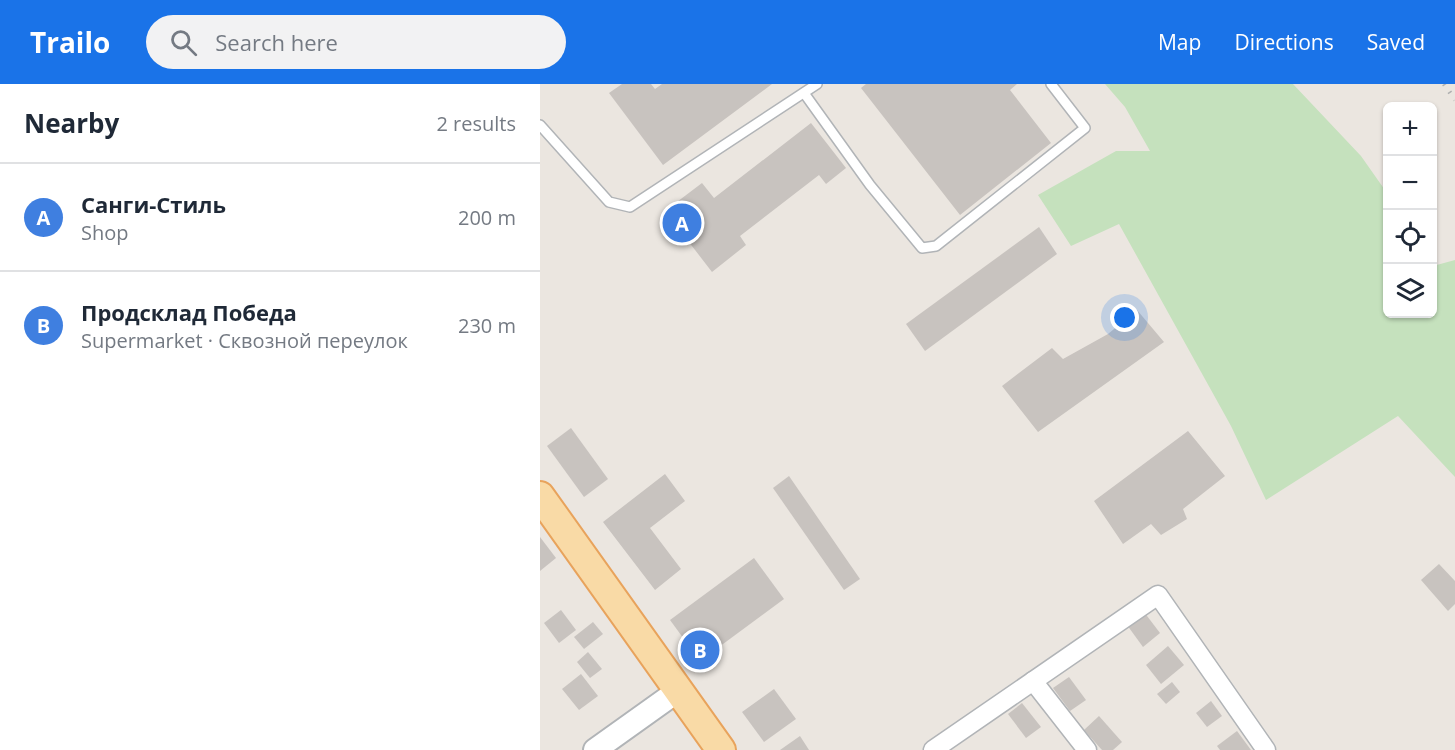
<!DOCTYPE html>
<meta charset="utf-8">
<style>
body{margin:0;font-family:"Open Sans",sans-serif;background:#f2f2f3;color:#1f2937}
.controls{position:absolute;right:18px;top:18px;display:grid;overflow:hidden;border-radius:9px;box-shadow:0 2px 4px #0004}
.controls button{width:54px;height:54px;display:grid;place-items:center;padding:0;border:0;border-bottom:2px solid #e0e1e3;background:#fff;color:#1f2937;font:30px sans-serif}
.you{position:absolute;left:585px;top:234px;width:21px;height:21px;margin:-15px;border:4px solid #fff;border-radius:50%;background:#1a73e8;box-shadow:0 0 0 9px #1a73e833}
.badge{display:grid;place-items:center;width:39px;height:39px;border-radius:50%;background:#1a73e8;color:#fff;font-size:20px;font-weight:700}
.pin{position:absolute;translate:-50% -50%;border:3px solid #fff;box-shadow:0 2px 6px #0006}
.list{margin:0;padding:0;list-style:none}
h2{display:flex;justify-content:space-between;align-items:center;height:78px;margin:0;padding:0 24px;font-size:26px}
h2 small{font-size:20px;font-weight:400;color:#747a83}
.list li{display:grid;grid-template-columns:39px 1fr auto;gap:18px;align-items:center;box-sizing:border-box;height:108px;padding:0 24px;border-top:2px solid #e0e1e3}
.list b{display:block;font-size:22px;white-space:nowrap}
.list p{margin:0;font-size:20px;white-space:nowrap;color:#747a83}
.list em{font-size:20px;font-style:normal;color:#747a83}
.icon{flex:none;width:33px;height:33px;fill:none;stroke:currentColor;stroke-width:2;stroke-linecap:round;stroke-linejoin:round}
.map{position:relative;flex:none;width:915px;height:666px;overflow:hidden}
header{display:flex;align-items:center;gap:36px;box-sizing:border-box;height:84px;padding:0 30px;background:#1a73e8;color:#fff}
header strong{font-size:28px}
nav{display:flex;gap:33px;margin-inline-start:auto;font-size:21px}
.search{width:420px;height:54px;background:#f2f2f3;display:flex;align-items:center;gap:15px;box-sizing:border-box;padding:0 21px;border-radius:33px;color:#747a83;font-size:22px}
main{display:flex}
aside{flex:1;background:#fff}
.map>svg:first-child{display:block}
.green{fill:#c5e1bd}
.building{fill:#c8c3bf}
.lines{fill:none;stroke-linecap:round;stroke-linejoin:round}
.service-casing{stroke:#b1b4b7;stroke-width:12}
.minor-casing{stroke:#b1b4b7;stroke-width:21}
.tertiary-casing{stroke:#b1b4b7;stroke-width:26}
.primary-casing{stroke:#e8a35c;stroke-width:32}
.service{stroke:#fff;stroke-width:9}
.minor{stroke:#fff;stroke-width:18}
.tertiary{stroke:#fff;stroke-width:22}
.primary{stroke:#f9daa6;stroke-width:28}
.rail{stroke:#afb0b0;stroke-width:4.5;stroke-dasharray:1.5 8;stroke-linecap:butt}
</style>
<header>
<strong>Trailo</strong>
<div class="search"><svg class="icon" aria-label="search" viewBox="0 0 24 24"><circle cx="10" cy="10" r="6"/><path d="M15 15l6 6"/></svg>Search here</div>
<nav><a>Map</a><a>Directions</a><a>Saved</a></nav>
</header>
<main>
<aside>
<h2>Nearby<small>2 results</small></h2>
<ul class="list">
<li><span class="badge" style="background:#3f7fe0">A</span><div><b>Санги-Стиль</b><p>Shop</p></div><em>200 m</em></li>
<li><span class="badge" style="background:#3f7fe0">B</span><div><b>Продсклад Победа</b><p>Supermarket · Сквозной переулок</p></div><em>230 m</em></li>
</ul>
</aside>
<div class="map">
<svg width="915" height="666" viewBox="0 0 915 666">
<rect width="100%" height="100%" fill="#ebe6e0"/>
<path class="green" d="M565,0H753L821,72L847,109L848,230H892L893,182L915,176V393L858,332L726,416L691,342L579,140L531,162L498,111L576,67H610L585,23Z"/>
<g class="building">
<path d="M82,0H111L115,5L122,0H232L123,81L69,9Z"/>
<path d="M326,0H477L470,6L511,59L420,131L321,4Z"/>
<path d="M271,39L306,84L286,100L279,91L200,152L206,161L172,188L125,127L162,99L174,114Z"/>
<path d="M499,143L517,170L385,267L366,240Z"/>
<path d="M597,226L624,258L498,348L462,302L512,264L523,275L568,250Z"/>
<path d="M31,344L68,395L44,413L7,362Z"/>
<path d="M648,347L685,392L643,425L647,435L621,451L611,440L583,460L554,417Z"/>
<path d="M125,390L145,417L110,444L141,485L115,506L63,438Z"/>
<path d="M249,392L320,495L304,506L233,404Z"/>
<path d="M0,453L16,474L0,487Z"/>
<path d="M214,474L244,515L160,577L130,536Z"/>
<path d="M899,480L915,497V520L908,527L881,496Z"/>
<path d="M21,526L36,546L19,559L4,539Z"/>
<path d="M604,528L620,549L603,563L587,541Z"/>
<path d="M53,538L63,550L44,565L34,553Z"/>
<path d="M628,562L644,581L621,600L606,581Z"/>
<path d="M48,568L62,585L50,594L37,578Z"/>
<path d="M41,590L58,612L39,626L22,605Z"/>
<path d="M529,593L546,616L530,627L513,604Z"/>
<path d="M632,598L640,608L626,620L617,610Z"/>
<path d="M234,605L256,635L224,658L202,628Z"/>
<path d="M671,617L682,632L667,643L656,629Z"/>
<path d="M482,619L501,643L486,654L468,630Z"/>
<path d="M559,632L582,658L573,666H562L544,646Z"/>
<path d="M697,647L711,666H680L677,662Z"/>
<path d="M260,652L269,666H240Z"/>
</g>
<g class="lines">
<defs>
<g id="service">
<path d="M264,9L330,101L382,164L396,162L545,44L511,0"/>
<path d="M0,41L69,118L90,123L277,0"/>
</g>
<g id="minor">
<path d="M493,597L547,666"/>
<path d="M393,666L618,511L726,666"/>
</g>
<path id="tertiary" d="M55,666L139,606"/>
<path id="primary" d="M0,412L181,666"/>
</defs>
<use href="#service" class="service-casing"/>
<use href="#minor" class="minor-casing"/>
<use href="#tertiary" class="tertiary-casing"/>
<use href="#primary" class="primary-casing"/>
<use href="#service" class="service"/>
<use href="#minor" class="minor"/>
<use href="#tertiary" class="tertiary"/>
<use href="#primary" class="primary"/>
<path class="rail" d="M904,0L915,16"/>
</g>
</svg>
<div class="controls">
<button>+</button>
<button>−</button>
<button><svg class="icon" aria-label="locate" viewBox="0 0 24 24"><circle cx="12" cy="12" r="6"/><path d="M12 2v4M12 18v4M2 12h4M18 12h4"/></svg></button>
<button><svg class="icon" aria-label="layers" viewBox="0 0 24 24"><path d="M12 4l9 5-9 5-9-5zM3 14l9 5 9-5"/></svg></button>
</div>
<div class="you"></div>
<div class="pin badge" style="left:142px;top:139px;background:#3f7fe0">A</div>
<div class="pin badge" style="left:160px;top:566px;background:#3f7fe0">B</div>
</div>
</main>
